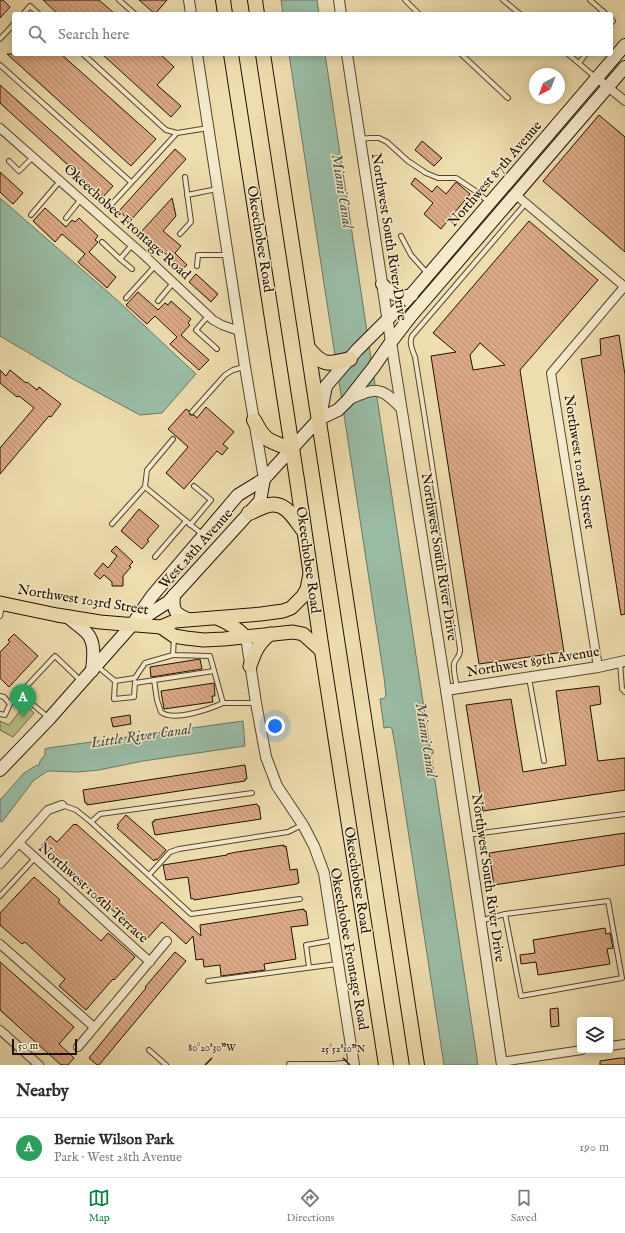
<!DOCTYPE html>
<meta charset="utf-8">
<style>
body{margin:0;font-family:"IM FELL English",serif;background:#f2f2f3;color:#2b2b33}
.controls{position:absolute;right:12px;bottom:12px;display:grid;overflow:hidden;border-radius:4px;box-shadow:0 2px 10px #0003}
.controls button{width:36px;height:36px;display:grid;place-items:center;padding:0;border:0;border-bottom:1px solid #e1e1e2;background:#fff;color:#2b2b33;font:20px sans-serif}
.compass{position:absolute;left:529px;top:68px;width:36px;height:36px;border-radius:50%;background:#fff;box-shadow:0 2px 10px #0003;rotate:222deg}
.scale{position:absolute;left:12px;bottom:10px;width:65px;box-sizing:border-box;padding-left:4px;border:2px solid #231200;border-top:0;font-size:11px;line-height:14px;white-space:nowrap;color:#231200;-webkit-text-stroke:3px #f4e9cb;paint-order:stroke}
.you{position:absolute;left:275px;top:726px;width:14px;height:14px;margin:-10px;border:3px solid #fff;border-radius:50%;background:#1a73e8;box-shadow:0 0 0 6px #1a73e833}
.badge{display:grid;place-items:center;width:26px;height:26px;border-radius:50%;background:#0b8043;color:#fff;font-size:13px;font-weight:700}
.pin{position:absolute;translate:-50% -33px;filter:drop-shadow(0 1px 2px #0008)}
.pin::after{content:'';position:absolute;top:21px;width:14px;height:12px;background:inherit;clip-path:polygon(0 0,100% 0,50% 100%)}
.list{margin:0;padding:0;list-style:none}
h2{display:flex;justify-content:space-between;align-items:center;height:52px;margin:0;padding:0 16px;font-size:17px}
h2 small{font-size:13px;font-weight:400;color:#7c7c81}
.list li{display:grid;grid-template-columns:26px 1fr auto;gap:12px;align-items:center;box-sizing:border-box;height:60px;padding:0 16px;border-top:1px solid #e1e1e2}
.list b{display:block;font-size:15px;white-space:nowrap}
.list p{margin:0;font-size:13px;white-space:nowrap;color:#7c7c81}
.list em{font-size:13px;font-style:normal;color:#7c7c81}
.icon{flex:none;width:22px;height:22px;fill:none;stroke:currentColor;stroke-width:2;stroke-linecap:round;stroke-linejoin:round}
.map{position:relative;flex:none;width:625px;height:1065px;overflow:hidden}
.search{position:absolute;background:#fff;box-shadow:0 2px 10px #0003;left:12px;right:12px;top:12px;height:44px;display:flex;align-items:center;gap:10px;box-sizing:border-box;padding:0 14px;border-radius:4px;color:#7c7c81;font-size:15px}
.sheet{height:112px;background:#fff}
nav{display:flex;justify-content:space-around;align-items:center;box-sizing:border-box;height:56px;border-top:1px solid #e1e1e2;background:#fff;font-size:11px;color:#7c7c81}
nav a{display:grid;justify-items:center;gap:2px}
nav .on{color:#0b8043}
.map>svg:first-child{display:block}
.green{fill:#b9c08a;stroke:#6e6945}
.water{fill:#9abda7;stroke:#6a7964}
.building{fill:url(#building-back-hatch);stroke:#231200;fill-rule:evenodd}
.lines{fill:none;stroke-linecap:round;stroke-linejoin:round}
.service-casing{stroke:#56452c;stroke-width:6}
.minor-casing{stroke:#56452c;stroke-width:10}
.tertiary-casing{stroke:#56452c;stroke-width:12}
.secondary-casing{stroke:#231200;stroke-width:14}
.primary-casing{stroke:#231200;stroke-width:15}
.trunk-casing{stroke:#231200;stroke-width:16}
.service{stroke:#f4e9cb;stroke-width:4}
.minor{stroke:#f4e9cb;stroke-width:8}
.tertiary{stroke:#f4e9cb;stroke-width:10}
.secondary{stroke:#f4e9cb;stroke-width:12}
.primary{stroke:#eeddaf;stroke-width:13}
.trunk{stroke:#eeddaf;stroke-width:14}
.ticks{fill:none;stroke:#231200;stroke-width:1.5}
.labels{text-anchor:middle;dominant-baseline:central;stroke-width:3;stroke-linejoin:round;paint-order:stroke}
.street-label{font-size:14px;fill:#231200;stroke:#f4e9cb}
.water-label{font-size:15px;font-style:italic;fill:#4d4e3a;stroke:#f4e9cb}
.ticks-label{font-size:10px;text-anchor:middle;fill:#231200;stroke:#f4e9cb;stroke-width:3;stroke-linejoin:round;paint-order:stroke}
</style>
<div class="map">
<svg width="625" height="1065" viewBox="0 0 625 1065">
<defs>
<pattern id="building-back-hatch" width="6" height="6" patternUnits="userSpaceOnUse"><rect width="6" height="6" fill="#daa886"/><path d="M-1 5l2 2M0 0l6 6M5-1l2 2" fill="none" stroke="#bb9072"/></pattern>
</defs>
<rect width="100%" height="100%" fill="#eeddaf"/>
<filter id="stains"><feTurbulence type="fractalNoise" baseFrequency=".005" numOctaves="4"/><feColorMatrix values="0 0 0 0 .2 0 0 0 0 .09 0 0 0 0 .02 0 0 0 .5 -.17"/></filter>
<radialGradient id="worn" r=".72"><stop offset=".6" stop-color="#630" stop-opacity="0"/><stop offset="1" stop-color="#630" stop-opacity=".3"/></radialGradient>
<path class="green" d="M23,702L34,713L13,737L0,730V721L9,725L20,711L16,707L17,704Z"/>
<g class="water">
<path d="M281,0H317L319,14H283Z"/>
<path d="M289,54H325L478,1065H444L395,745L392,729L390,727L384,728L380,699L385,698L386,695L384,677Z"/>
<path d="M0,198L117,300L196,374L162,413L140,415L73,379L0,336Z"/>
<path d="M243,721L245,746L143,761L99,770L78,772L48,771L34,780L2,822L0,821V800L24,773L37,765L39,766L40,761L45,755V749L48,748Z"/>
</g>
<g class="building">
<path d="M0,0H3L10,7L0,18Z"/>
<path d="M43,0H99L115,14H58Z"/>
<path d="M139,0H167L155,14Z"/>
<path d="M7,54H61L156,139L131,166Z"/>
<path d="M102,54H160L174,67L157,85L181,106L171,117Z"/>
<path d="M0,85L113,186L103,197L0,103Z"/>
<path d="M599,115L625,137V252L543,181Z"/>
<path d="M422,141L442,158L434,166L415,150Z"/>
<path d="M175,149L186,159L130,221L119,211Z"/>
<path d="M0,172L23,193L13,204L0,192Z"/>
<path d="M415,178L432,192L437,186L446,194L456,182L470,194L441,229L424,214L433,203L411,184Z"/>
<path d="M172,198L176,216L163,231L181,246L175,253L187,265L180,271L174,265L176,263L141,232Z"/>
<path d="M45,208L66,227L72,220L75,222L79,218L98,236L95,240L98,242L89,252L116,277L107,288L78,262L85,254L62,234L55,242L33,221Z"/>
<path d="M529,221L598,280L520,370L564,652L479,664L431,356L456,352L433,333ZM480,343L505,365L473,370L470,355Z"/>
<path d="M196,274L218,294L211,302L189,282Z"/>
<path d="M138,292L158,310L165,303L168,305L171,301L191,319L188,323L190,325L181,335L209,360L199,370L170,344L177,337L155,316L147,324L126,305Z"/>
<path d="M619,335L625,375V614L621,615L581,359L601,355L600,339Z"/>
<path d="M0,370L6,376L10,370L26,383L27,382L37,390L39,387L61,404L51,417L49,416L0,474V448L34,408L19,396L17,397L0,383Z"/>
<path d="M206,407L234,432L223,444L228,448L222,455L217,451L184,489L166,473L188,447L168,429L186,409L189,411L190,415H194L197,418Z"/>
<path d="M139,509L159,526L147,540L149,541L142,549L121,531Z"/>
<path d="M116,546L133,562L129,566L131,567L123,576V586H112V582L104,575L100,579L94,574L103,563L108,568L117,556L111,551Z"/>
<path d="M14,634L38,656L9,687L0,678V652L10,642L8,640Z"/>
<path d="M200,659L202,669L151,677L150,667Z"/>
<path d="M214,683L215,696H212L213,702L164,709L161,691Z"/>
<path d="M599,686L601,704L590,706L598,761L625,758V790L483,811L466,705L511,699L523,772L566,765L556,691Z"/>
<path d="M130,715L131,724L113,727L111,718Z"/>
<path d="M245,765L247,779H245V781L87,805V803H85L83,790Z"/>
<path d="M257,804L258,806H259L261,819L155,835L152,822H154V820Z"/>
<path d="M126,815L166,850L157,860L155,859L154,861L117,828L119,826L117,825Z"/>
<path d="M74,824L75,825L76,824L84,831L201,936L200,925L304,909V911H306L308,925L291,927L296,959L264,964L265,970L221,976L220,965L204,967L203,959L196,960L193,936L186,944L162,922L146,940L41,846L50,836L57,842Z"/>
<path d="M625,833V865L494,885L489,853Z"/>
<path d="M284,845V847L286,846L290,870L297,869L299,883H297V884L194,900L193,898L191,899L188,877L166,880L163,865L227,855V854L237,852Z"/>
<path d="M34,877L60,900L58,902L101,941L108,933L135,957L114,980L113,979L86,1010L59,986L65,979L25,942L22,944L0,925V913Z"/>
<path d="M605,928L606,934L610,933L613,948L607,949L610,964L538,975L536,962L521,964L520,955L535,953L533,940Z"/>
<path d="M175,952L186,961L99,1065H97L89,1058L146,988L145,987Z"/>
<path d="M0,962L74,1027L59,1044L74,1058L68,1065H61L0,1010Z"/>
<path d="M558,1008L559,1026L551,1027L550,1009Z"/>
<path d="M620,1058H625V1065H600V1061Z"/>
</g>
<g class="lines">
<defs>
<g id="service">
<path d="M119,0L135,14"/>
<path d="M405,0L419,14"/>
<path d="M503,0L520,14"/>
<path d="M590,0L606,14"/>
<path d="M23,14L30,6L39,14"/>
<path d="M611,19L613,21L611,23"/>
<path d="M0,39L14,24"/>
<path d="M83,54L166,130L177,133"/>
<path d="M461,54L508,98"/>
<path d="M568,54L595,77"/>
<path d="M579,63L586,54"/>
<path d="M0,65L131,182"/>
<path d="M360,139L370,138H379L387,142L408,161L426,173L438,178H456L474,190L489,202"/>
<path d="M9,161L19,171L33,157"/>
<path d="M187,195L217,189"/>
<path d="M109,207L177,133L208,128"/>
<path d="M31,215L60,181"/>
<path d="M66,218L81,199"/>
<path d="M180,234L191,222L185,177"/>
<path d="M401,236L411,255L427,273"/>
<path d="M102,242L120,259L132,245"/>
<path d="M120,259L132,269"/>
<path d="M197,266L198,255H228"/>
<path d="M126,298L155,266"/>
<path d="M158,301L173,283"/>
<path d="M208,316L196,330L217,349"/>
<path d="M192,412L225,375L233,370L244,367"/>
<path d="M145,487L147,470L173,439"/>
<path d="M112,524L145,487L202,534"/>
<path d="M190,525L211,500L194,486"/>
<path d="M155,557L186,521"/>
<path d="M0,616L2,606"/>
<path d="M174,638L173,655L210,656L223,703H255"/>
<path d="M620,662L622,689L625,692"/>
<path d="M97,666L115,681L135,678L145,663L173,655"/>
<path d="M529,678L544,761"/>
<path d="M154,680L157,700L161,712C173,722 210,709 223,703"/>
<path d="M115,681L114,699L134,697L135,682"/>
<path d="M135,683L214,671"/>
<path d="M457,688C456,681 453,671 454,664C455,658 461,657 460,649C445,552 431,454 415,357C412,349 409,343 412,336L526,203"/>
<path d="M20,694L49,718"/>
<path d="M0,696L4,697L10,704L5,715L0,714"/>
<path d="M10,704L55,656L81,681"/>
<path d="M62,805L76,810L91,822L191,914L300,899"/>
<path d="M91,822L100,814L252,793"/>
<path d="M467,835L625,814"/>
<path d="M149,875L170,852L179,849L288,832L302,825"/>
<path d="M0,896L35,858"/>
<path d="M480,921L505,914L608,901L622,978L521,996L505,914"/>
<path d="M309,967L306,945L334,940"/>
<path d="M208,981L337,964"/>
<path d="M149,1050L166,1065"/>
<path d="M289,1064H333L353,1062"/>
</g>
<g id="minor">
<path d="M597,78L625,101"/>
<path d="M0,128L145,256L213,320L222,325L239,331"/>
<path d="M516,195L625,287"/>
<path d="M598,667L551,373L624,287"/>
<path d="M19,843L150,962"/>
<path d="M0,864L48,810L62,805"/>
<path d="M0,944L94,1027"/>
<path d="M0,1030L39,1065"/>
<path d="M610,1046L625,1044"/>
<path d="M78,1047L167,941"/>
<path d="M501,1062L582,1050"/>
</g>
<g id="tertiary">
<path d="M189,0L191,14"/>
<path d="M339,0L341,14"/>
<path d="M197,54L245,367L264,479"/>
<path d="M347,54L391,342L446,690L502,1065"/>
<path d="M348,400C375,388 380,385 401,408"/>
<path d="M246,637L256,703L266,757L277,786L303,825L314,846L324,873L354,1065"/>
<path d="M446,690L598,667L625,661"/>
</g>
<g id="secondary">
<path d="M382,284C392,294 397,299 412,295"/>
<path d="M320,417L326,386L357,350L405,302L625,45"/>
<path d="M174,595C172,612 176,614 190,620"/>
<path d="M67,616C73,622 81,627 87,633C96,643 93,659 92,671"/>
<path d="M137,622L168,602L260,501L264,479"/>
<path d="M0,770L49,719L132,625L152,596L238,495L264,479L319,419L338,410L348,400L373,368L391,342L411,316L625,67"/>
</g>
<g id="primary">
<path d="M0,603L57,615L100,622L161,627L175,621L261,614L283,611L291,608L303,596L307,589L310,574"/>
<path d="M217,618C229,623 237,628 246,637"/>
<path d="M161,627L174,636L186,638L204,640L224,639L293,632L303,634L322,651"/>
<path d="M250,666C255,651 258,644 270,634"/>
</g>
<g id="trunk">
<path d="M223,0L225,14"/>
<path d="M255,0L257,14"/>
<path d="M231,54L297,480L322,651L386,1065"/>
<path d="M263,54L417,1065"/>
<path d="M309,349C324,367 328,364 350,359"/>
<path d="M254,420C265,442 269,441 292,449"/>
<path d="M249,513C255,511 262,506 269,505C286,501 295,520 304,531"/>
</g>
</defs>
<use href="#service" class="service-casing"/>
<use href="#minor" class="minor-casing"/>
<use href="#tertiary" class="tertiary-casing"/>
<use href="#secondary" class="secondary-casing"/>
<use href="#primary" class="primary-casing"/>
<use href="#trunk" class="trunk-casing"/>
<use href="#service" class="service"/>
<use href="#minor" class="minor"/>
<use href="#tertiary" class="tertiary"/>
<use href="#secondary" class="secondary"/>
<use href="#primary" class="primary"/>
<use href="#trunk" class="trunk"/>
</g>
<path class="ticks" d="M343,1058L350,1065M205,1065L212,1058"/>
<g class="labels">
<g class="street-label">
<text transform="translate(495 174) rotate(-49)">Northwest 87th Avenue</text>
<text transform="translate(127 222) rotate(42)">Okeechobee Frontage Road</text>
<text transform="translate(389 237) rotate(81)">Northwest South River Drive</text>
<text transform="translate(260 239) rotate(81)">Okeechobee Road</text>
<text transform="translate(579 462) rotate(81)">Northwest 102nd Street</text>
<text transform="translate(196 549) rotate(-48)">West 28th Avenue</text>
<text transform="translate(439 557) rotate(81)">Northwest South River Drive</text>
<text transform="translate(308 560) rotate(82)">Okeechobee Road</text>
<text transform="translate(83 600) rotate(9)">Northwest 103rd Street</text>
<text transform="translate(533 662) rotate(-9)">Northwest 89th Avenue</text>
<text transform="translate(488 878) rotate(82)">Northwest South River Drive</text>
<text transform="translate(357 880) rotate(81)">Okeechobee Road</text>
<text transform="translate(93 893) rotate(42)">Northwest 106th Terrace</text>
<text transform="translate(349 949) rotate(80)">Okeechobee Frontage Road</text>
</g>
<g class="water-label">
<text transform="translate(342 191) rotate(81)">Miami Canal</text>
<text transform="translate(141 736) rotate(-8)">Little River Canal</text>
<text transform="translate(426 740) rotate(81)">Miami Canal</text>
</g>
</g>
<g class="ticks-label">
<text x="212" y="1051">80°20'30"W</text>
<text x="343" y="1052">25°52'10"N</text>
</g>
<rect width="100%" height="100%" filter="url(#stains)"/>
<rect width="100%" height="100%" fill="url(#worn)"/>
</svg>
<div class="controls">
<button><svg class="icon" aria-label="layers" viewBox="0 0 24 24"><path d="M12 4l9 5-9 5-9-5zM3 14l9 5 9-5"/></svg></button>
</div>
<svg class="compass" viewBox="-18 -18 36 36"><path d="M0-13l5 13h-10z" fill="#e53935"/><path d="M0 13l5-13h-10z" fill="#7c7c81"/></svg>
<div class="scale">50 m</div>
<div class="you"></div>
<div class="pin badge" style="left:23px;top:717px;background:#2e9e5b">A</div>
<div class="search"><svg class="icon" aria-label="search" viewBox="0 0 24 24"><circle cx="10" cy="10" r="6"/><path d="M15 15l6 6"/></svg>Search here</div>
</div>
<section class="sheet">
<h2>Nearby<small></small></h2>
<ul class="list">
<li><span class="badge" style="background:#2e9e5b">A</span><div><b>Bernie Wilson Park</b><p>Park · West 28th Avenue</p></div><em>190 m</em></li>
</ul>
</section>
<nav>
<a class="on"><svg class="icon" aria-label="map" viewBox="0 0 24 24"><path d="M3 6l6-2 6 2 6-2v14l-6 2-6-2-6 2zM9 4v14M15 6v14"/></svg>Map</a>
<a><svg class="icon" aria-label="directions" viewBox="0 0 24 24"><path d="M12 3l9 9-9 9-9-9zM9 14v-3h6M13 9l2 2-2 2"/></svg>Directions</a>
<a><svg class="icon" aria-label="saved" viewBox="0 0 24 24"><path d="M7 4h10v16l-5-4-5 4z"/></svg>Saved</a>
</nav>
